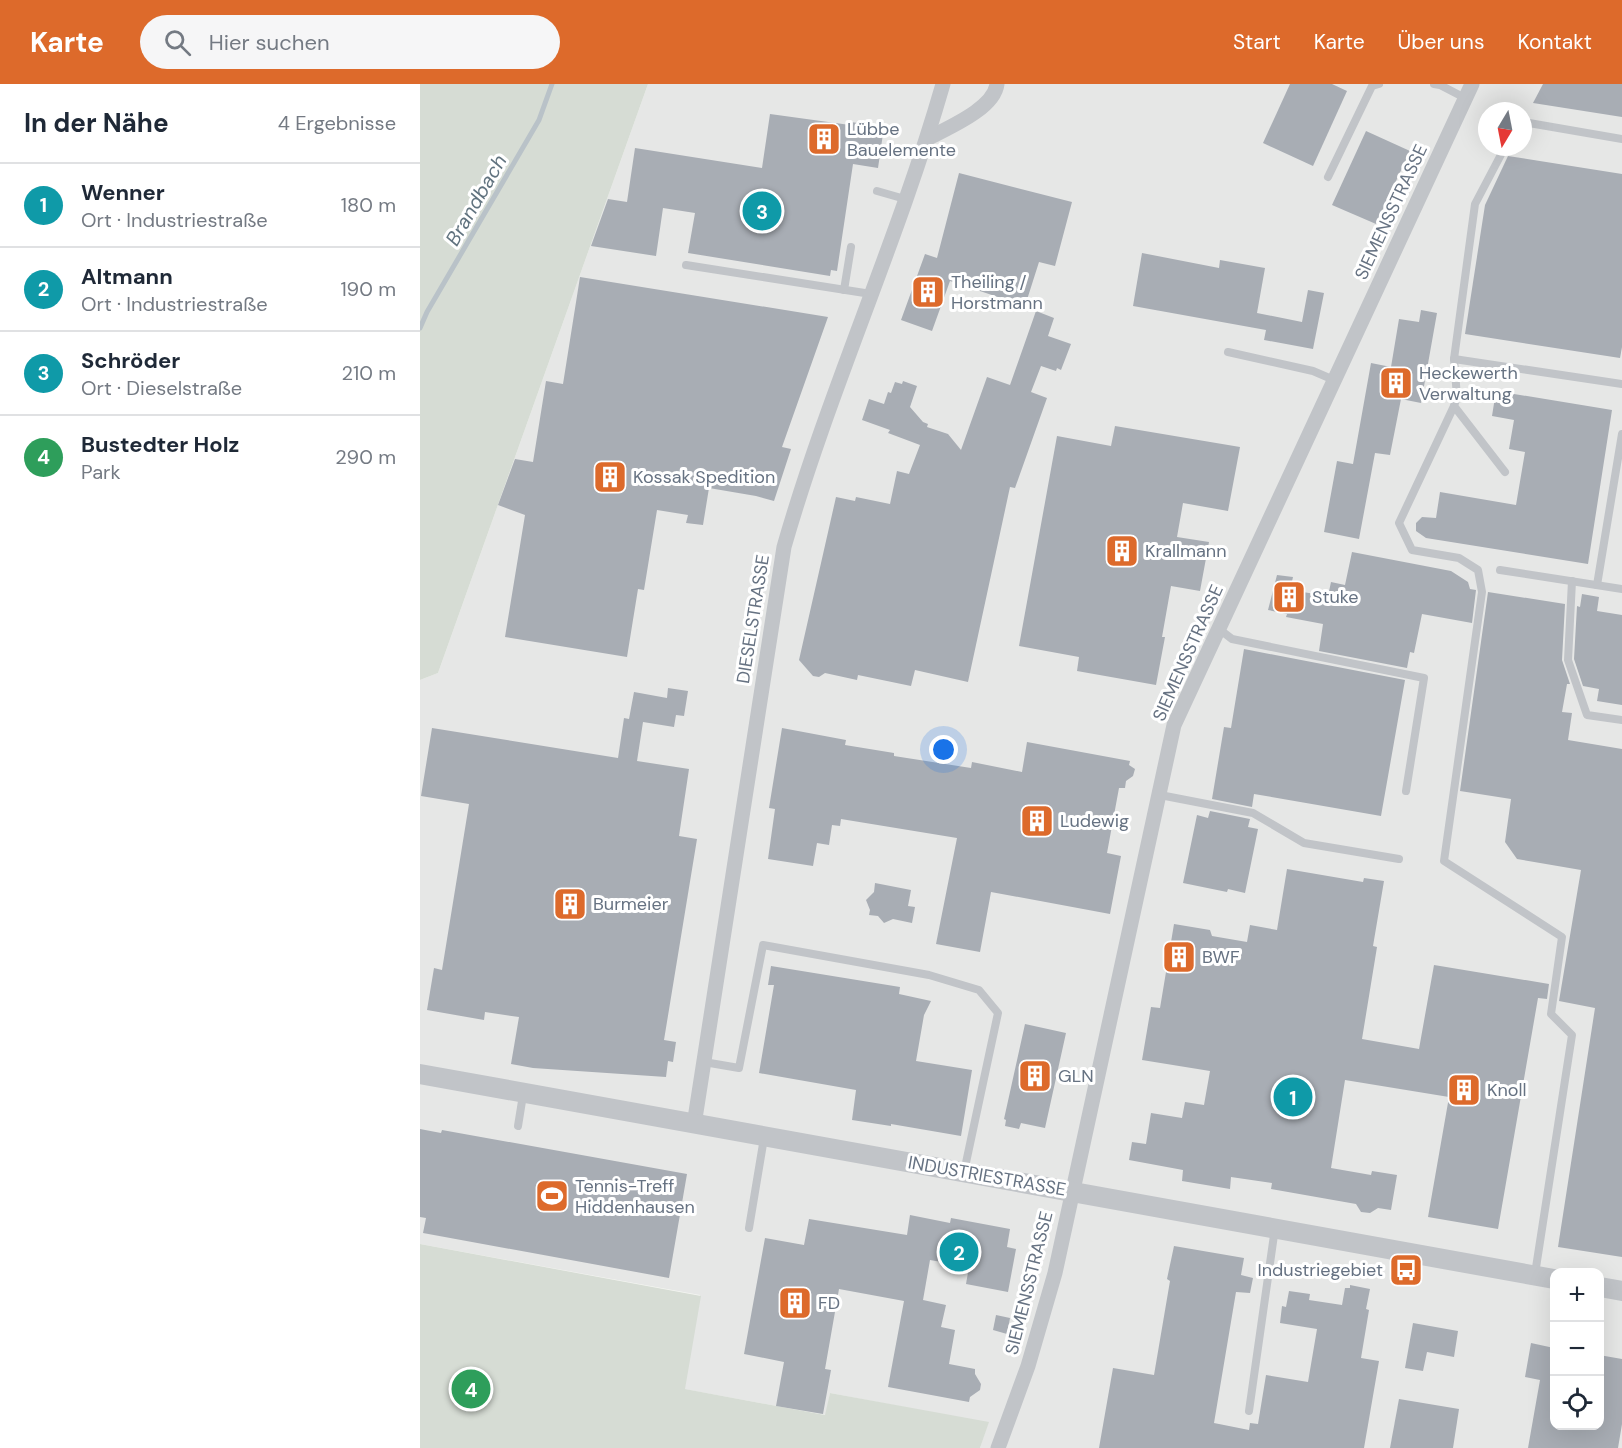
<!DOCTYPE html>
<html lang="de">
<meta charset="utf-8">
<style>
body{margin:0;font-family:"DM Sans",sans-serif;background:#f6f6f7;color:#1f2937}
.controls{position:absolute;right:18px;bottom:18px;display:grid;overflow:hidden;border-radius:12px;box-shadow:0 6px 24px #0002}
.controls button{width:54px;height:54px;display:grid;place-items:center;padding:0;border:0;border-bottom:2px solid #e0e1e3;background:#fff;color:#1f2937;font:30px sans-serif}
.compass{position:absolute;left:1058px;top:18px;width:54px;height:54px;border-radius:50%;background:#fff;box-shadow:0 6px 24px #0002;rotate:190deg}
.you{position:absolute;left:524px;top:666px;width:21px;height:21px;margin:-15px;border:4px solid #fff;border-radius:50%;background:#1a73e8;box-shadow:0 0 0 9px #1a73e833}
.badge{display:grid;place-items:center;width:39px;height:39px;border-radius:50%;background:#dd6a2b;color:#fff;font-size:20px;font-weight:700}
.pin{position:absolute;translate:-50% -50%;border:3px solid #fff;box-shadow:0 2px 6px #0006}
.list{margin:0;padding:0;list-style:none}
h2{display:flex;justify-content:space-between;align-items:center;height:78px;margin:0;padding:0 24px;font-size:26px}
h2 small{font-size:20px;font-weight:400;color:#747a83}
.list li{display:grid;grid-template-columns:39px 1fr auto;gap:18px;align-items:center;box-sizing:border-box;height:84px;padding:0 24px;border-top:2px solid #e0e1e3}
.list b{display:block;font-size:22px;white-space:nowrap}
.list p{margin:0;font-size:20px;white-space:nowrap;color:#747a83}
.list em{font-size:20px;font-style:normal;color:#747a83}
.icon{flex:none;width:33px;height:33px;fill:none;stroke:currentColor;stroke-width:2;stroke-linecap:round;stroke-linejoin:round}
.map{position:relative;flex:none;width:1202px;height:1364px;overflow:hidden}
header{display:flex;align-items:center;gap:36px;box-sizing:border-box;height:84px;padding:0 30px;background:#dd6a2b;color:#fff}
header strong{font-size:28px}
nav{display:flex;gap:33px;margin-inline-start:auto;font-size:21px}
.search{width:420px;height:54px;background:#f6f6f7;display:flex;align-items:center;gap:15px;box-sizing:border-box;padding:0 21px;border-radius:33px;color:#747a83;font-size:22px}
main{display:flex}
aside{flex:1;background:#fff}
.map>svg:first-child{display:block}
.built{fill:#e6e7e6;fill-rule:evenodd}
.green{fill:#d6dcd4}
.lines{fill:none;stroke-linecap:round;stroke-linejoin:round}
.stream{stroke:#b9c2c8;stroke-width:5}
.building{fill:#a8adb4}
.service{stroke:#c1c4c8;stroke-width:8}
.minor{stroke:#c1c4c8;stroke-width:15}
.tertiary{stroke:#c1c4c8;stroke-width:20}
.labels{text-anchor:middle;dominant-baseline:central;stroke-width:6;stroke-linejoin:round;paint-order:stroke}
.poi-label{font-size:18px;fill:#667282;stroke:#fff;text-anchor:start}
.street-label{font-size:18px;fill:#667282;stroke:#fff}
.water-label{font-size:20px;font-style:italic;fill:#61737f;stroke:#fff}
</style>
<header>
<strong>Karte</strong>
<div class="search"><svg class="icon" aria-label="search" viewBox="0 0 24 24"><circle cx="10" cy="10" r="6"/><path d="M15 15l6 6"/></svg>Hier suchen</div>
<nav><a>Start</a><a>Karte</a><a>Über uns</a><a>Kontakt</a></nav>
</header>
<main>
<aside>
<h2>In der Nähe<small>4 Ergebnisse</small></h2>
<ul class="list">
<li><span class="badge" style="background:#0f9aa8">1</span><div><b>Wenner</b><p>Ort · Industriestraße</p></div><em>180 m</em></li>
<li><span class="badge" style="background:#0f9aa8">2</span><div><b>Altmann</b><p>Ort · Industriestraße</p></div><em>190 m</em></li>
<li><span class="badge" style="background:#0f9aa8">3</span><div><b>Schröder</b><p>Ort · Dieselstraße</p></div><em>210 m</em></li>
<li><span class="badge" style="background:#2e9e5b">4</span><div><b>Bustedter Holz</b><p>Park</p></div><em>290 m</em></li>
</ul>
</aside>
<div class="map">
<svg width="1202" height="1364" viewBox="0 0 1202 1364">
<rect width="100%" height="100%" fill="#f5f6f2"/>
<path class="built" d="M228,0H1202V1364H560L568,1339L410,1309L406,1331L264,1305L280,1211L0,1160V596L18,589ZM1067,27H1103V63H1067ZM1134,1188H1180V1342H1134Z"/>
<g class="green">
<path d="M0,0H228L18,589L0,596Z"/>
<path d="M0,1160L281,1212L265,1305L405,1331L410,1309L569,1338L560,1364H0Z"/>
</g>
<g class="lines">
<path class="stream" d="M0,244L7,228L119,36L132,0"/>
</g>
<g class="building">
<path d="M870,0H912L927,7L893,82L843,59Z"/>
<path d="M1123,0H1202V33L1113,19Z"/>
<path d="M350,30L430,41L431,38L464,43L458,84L433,80L417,187L411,186L410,192L268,169L275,129L243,124L236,172L171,162L188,115L207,118L215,64L342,84Z"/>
<path d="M946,47L990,67L956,140L912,121Z"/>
<path d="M1088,72L1202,90V263L1200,274L1045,250L1065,121Z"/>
<path d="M539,89L652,118L635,182L619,178L605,222L530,197L512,247L481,236L505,170L517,174Z"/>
<path d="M722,169L799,184L800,176L845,184L837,229L882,238L888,206L904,209L893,265L844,256L846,246L713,222Z"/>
<path d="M160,193L408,233L362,363L371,365L354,417L336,412L289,404L283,441L266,439L268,431L237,426L224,506L218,505L207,573L85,553L105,431L78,421L95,375L113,378L126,297L143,300Z"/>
<path d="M1001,226L1017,229L1001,319L981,315L970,371L955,369L939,455L904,448L917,377L933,380L951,279L971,283L979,235L999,238Z"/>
<path d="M616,227L634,234L628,252L651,260L641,286L637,284L636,287L621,282L611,308L627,314L595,404L590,403L548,598L495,586L491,602L438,591L437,596L405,589L399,593L393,592L379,576L416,413L435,417L436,413L470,420L477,387L489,390L500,361L468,349L470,346L442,336L449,315L464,320L468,308L471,309L475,298L482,300L483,297L497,302L490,323L503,338L508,340L507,343L528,350L541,366L567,293L590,301Z"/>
<path d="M1076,307L1192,326L1168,480L1006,454L996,447V439L1002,433L1016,434L1020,408L1096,421L1105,368L1089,365L1094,336L1072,332Z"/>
<path d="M695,342L820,363L808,427L763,419L757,453L789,458L780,507L751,502L742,553H745L736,601L657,587L659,573L599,562L637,352L691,362Z"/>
<path d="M932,468L1031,487L1048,498L1050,505L1056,506L1052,539L1002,530L994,569L990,568L987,584L899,567L903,540L866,533L867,530L848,526L857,491L873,493L870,506L908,512L911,498L925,501Z"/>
<path d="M1068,508L1145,520L1142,576L1150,600H1147L1142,628L1152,629L1148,656L1202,665V1173L1138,1163L1175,924L1139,917L1161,786L1097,775L1085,758L1091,715L1040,707Z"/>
<path d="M1162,510L1179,513L1177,527L1202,531V621L1177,617L1179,605L1163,602L1154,575L1157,522L1160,523Z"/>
<path d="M824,565L985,596L961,732L834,710L832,723L792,715L804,643L811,644Z"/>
<path d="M248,604L268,607L264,632L256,631L254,643L223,638L217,677L269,685L259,752L277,755L244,956L256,958L253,978L248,977L246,993L113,984L91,980L99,933L65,928L64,936L7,926L14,884L22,886L49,720L1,712L12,644L198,674L204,634L209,635L214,608L247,614Z"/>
<path d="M362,644L426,656L425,661L474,669V672L551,684L552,678L602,688L607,658L710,677L709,681L715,685L713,692L706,697L705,704H699L687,769L701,772L690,830L571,808L560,868L516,860L537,754L421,735L420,742L412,741L409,761L397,759L393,782L348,775L355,725L349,724Z"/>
<path d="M790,727L830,735L828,743L838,745L825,809L808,805L807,808L763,799L777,731L788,734Z"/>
<path d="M867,785L943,798L944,794L964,797L953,862L957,863L942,955L999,965L1014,881L1129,900L1127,915L1118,914L1078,1145L1008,1133L1029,1013L925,996L911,1084L951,1091L952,1087L977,1091L971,1126L958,1124L950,1129L941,1128L936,1120L851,1105L852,1099L811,1093L810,1105L762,1097L763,1086L709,1076L712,1058L726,1060L731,1029L762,1034L765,1018L784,1021L790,987L722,976L731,923L740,924L754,840L790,846L792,852L827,858L830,841L857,846Z"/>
<path d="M455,799L491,806L488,822L495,823L492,839L473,835L464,839L458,832L449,831L450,826L446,816L454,808Z"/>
<path d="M351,882L480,903L479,910L511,917L504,931L496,977L552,986L541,1052L471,1040V1042L432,1036L436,1006L339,989L354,901H348Z"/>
<path d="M605,940L646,949L625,1044L601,1039L599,1045L585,1042L586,1036L584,1035Z"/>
<path d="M0,1045L21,1049L22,1046L267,1090L249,1194L3,1149L6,1134L0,1133Z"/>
<path d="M490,1131L530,1139L531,1134L590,1145L587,1163L596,1165L588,1208L546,1200L549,1183L510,1176L503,1216L526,1221L521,1243L535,1246L529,1280L555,1285V1290L561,1300L560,1306L550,1313L549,1318L468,1303L484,1217L419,1205L405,1285L411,1286L403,1330L356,1322L364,1278L324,1270L345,1154L384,1161L389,1135L487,1151Z"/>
<path d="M754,1162L824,1174L821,1191L833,1194L830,1209L816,1208L794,1339L829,1346L830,1339L838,1340L846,1291L888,1298L897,1245L860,1239L862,1222L866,1223L869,1207L890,1210L889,1216L922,1221L925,1204H930V1201L950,1205L946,1225L949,1226L941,1274L959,1277L944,1364H679L693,1284L734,1291L750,1197L747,1195Z"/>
<path d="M576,1231L590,1234L587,1250L573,1246Z"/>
<path d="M993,1239L1038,1247L1034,1273L1007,1268L1003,1287L985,1284Z"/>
<path d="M1111,1259L1134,1264V1341H1179V1271L1202,1275V1340L1198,1364H1108L1120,1296L1105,1293Z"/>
<path d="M979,1315L1039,1325L1033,1364H970Z"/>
</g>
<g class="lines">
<g class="service">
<path d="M1014,0L1020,1L1045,14"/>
<path d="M1103,38L1202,55"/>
<path d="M908,93L952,2L959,0"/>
<path d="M457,107L485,115"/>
<path d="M266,181L451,210"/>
<path d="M424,206L431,163"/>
<path d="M808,268L893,287L914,296"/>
<path d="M1034,275L1055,120L1085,63"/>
<path d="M1034,322L979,439L992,466L1039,474L1058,486L1062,508L1024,777L1142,853L1131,930L1152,951L1115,1190"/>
<path d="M1085,388L1034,322L1037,313L1034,275L1202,300"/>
<path d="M1080,486L1202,505"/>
<path d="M1152,497L1148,576L1167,631L1202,636"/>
<path d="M1177,501L1202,350"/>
<path d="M799,545L812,555L1004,594L986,707"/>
<path d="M740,711L833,729L884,759L979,775"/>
<path d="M284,978L319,984L343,861L509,891L559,906L578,929L544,1088"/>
<path d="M98,1042L103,1011"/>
<path d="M329,1144L344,1054"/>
<path d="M829,1327L855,1144"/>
</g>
<g class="minor">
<path d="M507,55C527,44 574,25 577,0"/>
<path d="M274,1041L364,463C409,306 478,157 523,0"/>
<path d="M578,1364L608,1282L635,1189L754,641L1052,0"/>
</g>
<g class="tertiary">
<path d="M0,990L1134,1195"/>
<path d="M1180,1203L1202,1207"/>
</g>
</g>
<defs>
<symbol id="building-square" viewBox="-11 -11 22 22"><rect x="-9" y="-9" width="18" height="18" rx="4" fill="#dd6a2b" stroke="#fff"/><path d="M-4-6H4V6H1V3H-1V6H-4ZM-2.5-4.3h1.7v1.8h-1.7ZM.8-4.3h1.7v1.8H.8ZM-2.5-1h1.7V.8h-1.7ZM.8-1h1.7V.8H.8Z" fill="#fff"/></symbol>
<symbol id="stadium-square" viewBox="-11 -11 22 22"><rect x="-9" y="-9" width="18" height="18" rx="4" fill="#dd6a2b" stroke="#fff"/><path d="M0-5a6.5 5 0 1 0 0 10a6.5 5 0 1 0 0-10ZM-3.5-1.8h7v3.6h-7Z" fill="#fff"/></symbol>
<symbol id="bus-square" viewBox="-11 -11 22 22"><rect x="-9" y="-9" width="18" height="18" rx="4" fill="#dd6a2b" stroke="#fff"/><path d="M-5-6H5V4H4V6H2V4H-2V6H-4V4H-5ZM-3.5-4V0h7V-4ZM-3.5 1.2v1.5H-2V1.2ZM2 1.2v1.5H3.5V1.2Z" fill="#fff"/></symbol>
</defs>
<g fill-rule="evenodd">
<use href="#building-square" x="385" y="36" width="38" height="38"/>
<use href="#building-square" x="489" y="189" width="38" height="38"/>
<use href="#building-square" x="957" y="280" width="38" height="38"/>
<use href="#building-square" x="171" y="374" width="38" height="38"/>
<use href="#building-square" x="683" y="448" width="38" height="38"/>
<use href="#building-square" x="850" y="494" width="38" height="38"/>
<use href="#building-square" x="598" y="718" width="38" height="38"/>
<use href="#building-square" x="131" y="801" width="38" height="38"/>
<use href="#building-square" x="740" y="854" width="38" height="38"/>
<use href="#building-square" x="596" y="973" width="38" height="38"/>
<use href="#building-square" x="1025" y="987" width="38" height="38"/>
<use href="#stadium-square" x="113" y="1093" width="38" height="38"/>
<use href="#bus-square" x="967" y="1167" width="38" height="38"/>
<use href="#building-square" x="356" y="1200" width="38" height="38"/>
</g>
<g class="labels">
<g class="poi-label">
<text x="427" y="45">Lübbe<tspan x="427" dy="21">Bauelemente</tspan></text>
<text x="531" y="198">Theiling /<tspan x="531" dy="21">Horstmann</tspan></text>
<text x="999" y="289">Heckewerth<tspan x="999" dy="21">Verwaltung</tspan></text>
<text x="213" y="393">Kossak Spedition</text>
<text x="725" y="467">Krallmann</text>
<text x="892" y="513">Stuke</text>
<text x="640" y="737">Ludewig</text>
<text x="173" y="820">Burmeier</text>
<text x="782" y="873">BWF</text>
<text x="638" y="992">GLN</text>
<text x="1067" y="1006">Knoll</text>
<text x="155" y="1102">Tennis-Treff<tspan x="155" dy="21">Hiddenhausen</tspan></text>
<text x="963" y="1186" text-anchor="end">Industriegebiet</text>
<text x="398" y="1219">FD</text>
</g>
<g class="street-label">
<text transform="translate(971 128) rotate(-65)">SIEMENSSTRASSE</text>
<text transform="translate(333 535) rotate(-81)">DIESELSTRASSE</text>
<text transform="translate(768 569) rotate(-66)">SIEMENSSTRASSE</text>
<text transform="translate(567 1092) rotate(10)">INDUSTRIESTRASSE</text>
<text transform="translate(609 1199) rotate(-76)">SIEMENSSTRASSE</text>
</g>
<g class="water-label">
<text transform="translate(56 116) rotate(-60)">Brandbach</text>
</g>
</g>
</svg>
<div class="controls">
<button>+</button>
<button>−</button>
<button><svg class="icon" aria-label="locate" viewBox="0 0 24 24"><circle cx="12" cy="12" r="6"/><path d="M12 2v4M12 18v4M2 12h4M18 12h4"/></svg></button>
</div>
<svg class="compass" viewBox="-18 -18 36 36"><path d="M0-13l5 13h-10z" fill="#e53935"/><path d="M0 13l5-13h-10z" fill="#747a83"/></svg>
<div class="you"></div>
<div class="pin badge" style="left:873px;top:1013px;background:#0f9aa8">1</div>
<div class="pin badge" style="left:539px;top:1168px;background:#0f9aa8">2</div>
<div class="pin badge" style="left:342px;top:127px;background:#0f9aa8">3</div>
<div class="pin badge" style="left:51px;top:1305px;background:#2e9e5b">4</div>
</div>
</main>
